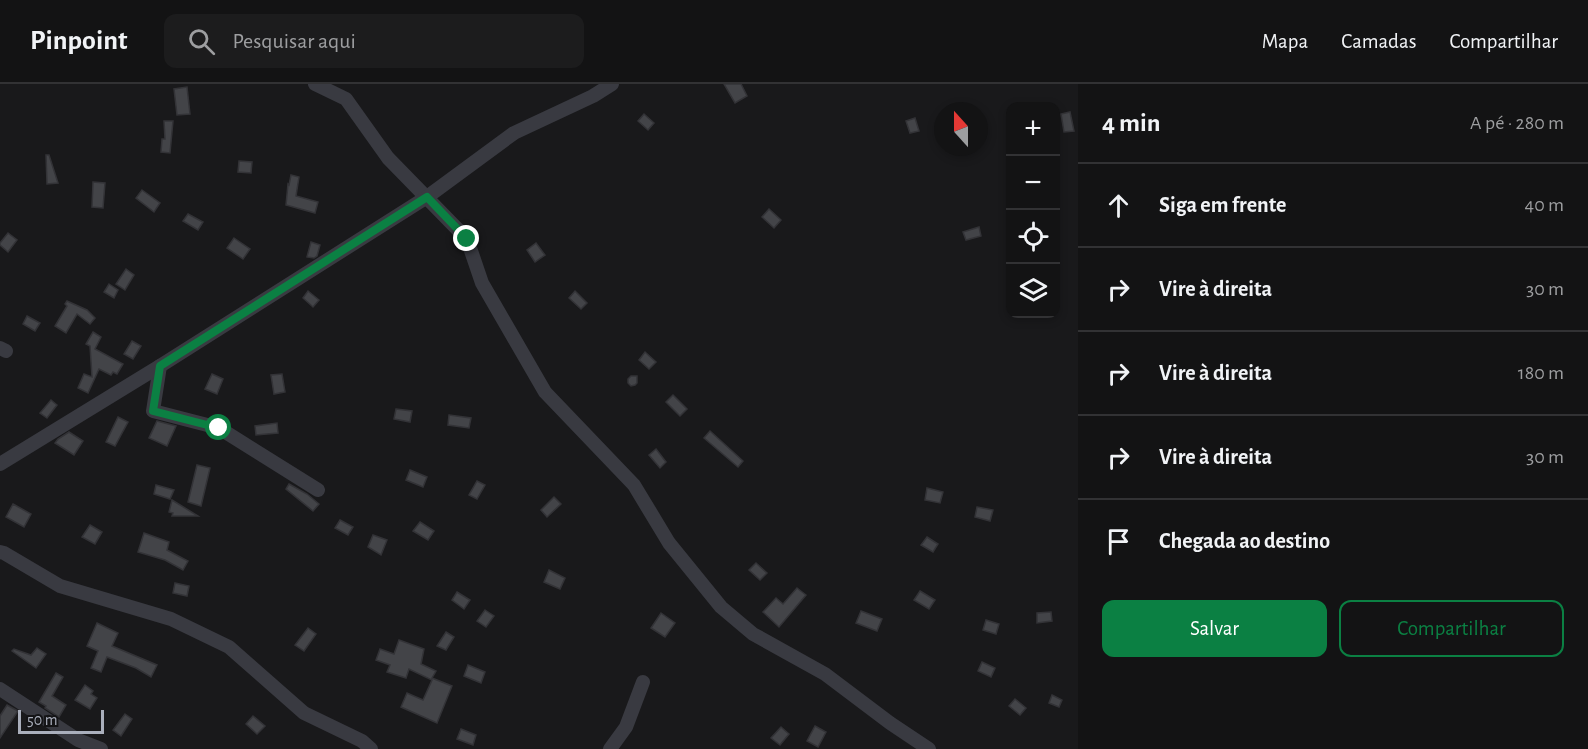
<!DOCTYPE html>
<html lang="pt">
<meta charset="utf-8">
<style>
body{margin:0;font-family:"Alegreya Sans",sans-serif;background:#1c1c1d;color:#f1f3f6}
.controls{position:absolute;right:18px;top:18px;display:grid;overflow:hidden;border-radius:12px;box-shadow:0 3px 9px #0003}
.controls button{width:54px;height:54px;display:grid;place-items:center;padding:0;border:0;border-bottom:2px solid #323234;background:#131314;color:#f1f3f6;font:30px sans-serif}
.compass{position:absolute;left:934px;top:18px;width:54px;height:54px;border-radius:50%;background:#131314;box-shadow:0 3px 9px #0003;rotate:339deg}
.scale{position:absolute;left:18px;bottom:15px;width:86px;box-sizing:border-box;padding-left:6px;border:3px solid #aaafbc;border-top:0;font-size:16px;line-height:21px;white-space:nowrap;color:#aaafbc;-webkit-text-stroke:4px #141416;paint-order:stroke}
.stop{position:absolute;width:18px;height:18px;margin:-14px;border:4px solid #0b8043;border-radius:50%;background:#fff}
.stop.end{background:#0b8043;border-color:#fff;box-shadow:0 2px 6px #0008}
.list{margin:0;padding:0;list-style:none}
h2{display:flex;justify-content:space-between;align-items:center;height:78px;margin:0;padding:0 24px;font-size:26px}
h2 small{font-size:20px;font-weight:400;color:#9d9ea0}
.list li{display:grid;grid-template-columns:39px 1fr auto;gap:18px;align-items:center;box-sizing:border-box;height:84px;padding:0 24px;border-top:2px solid #323234}
.list b{display:block;font-size:22px;white-space:nowrap}
.list em{font-size:20px;font-style:normal;color:#9d9ea0}
.actions{display:flex;gap:12px;padding:18px 24px}
.actions a{flex:1;padding:14px 0;border:2px solid #0b8043;border-radius:12px;text-align:center;font-size:21px;color:#0b8043}
.actions .main{background:#0b8043;color:#fff}
.icon{flex:none;width:33px;height:33px;fill:none;stroke:currentColor;stroke-width:2;stroke-linecap:round;stroke-linejoin:round}
.map{position:relative;flex:none;width:1078px;height:665px;overflow:hidden}
header{display:flex;align-items:center;gap:36px;box-sizing:border-box;height:84px;padding:0 30px;background:#131314;border-bottom:2px solid #323234}
header strong{font-size:28px}
nav{display:flex;gap:33px;margin-inline-start:auto;font-size:21px}
.search{width:420px;height:54px;background:#1c1c1d;display:flex;align-items:center;gap:15px;box-sizing:border-box;padding:0 21px;border-radius:12px;color:#9d9ea0;font-size:22px}
main{display:flex}
aside{flex:1;background:#131314}
.map>svg:first-child{display:block}
.building{fill:#434448;stroke:#333337;stroke-width:1.5}
.lines{fill:none;stroke-linecap:round;stroke-linejoin:round}
.minor{stroke:#393a41;stroke-width:14}
.route{stroke:#0b8043;stroke-width:8}
</style>
<header>
<strong>Pinpoint</strong>
<div class="search"><svg class="icon" aria-label="search" viewBox="0 0 24 24"><circle cx="10" cy="10" r="6"/><path d="M15 15l6 6"/></svg>Pesquisar aqui</div>
<nav><a>Mapa</a><a>Camadas</a><a>Compartilhar</a></nav>
</header>
<main>
<div class="map">
<svg width="1078" height="665" viewBox="0 0 1078 665">
<rect width="100%" height="100%" fill="#19191b"/>
<g class="building">
<path d="M724,0H741L747,12L735,19Z"/>
<path d="M187,3L190,30L177,31L174,5Z"/>
<path d="M1070,28L1074,47L1064,48L1061,30Z"/>
<path d="M644,30L654,39L648,46L638,37Z"/>
<path d="M915,34L919,47L910,49L906,37Z"/>
<path d="M164,37H173L170,69L161,68L162,55H165Z"/>
<path d="M46,71H49L58,99L47,100Z"/>
<path d="M239,77L252,78L251,89L238,88Z"/>
<path d="M291,91L299,93L296,112L318,118L315,129L286,121L288,100L289,101Z"/>
<path d="M93,98L105,99L103,124L92,123Z"/>
<path d="M142,106L160,119L154,128L136,114Z"/>
<path d="M769,125L781,136L774,144L762,133Z"/>
<path d="M188,130L203,138L198,146L183,137Z"/>
<path d="M979,143L981,152L966,156L963,148Z"/>
<path d="M8,149L17,156L8,168L0,161V159Z"/>
<path d="M234,154L250,165L243,175L227,164Z"/>
<path d="M311,158L320,161L317,172L314,174L307,173Z"/>
<path d="M536,159L545,171L535,178L527,166Z"/>
<path d="M126,185L134,191L125,206L116,200Z"/>
<path d="M109,200L118,206L114,214L104,208Z"/>
<path d="M308,207L319,216L313,223L303,214Z"/>
<path d="M575,207L587,219L581,225L569,214Z"/>
<path d="M67,217L87,226L95,234L90,240L77,230L66,249L55,242L67,222L65,220Z"/>
<path d="M27,232L40,239L35,247L23,240Z"/>
<path d="M93,248L101,253L95,265L123,280L117,290L113,288L111,291L99,285L88,309L78,304L84,290L92,293L90,262L86,260Z"/>
<path d="M132,257L141,262L133,275L124,270Z"/>
<path d="M645,268L656,278L649,285L639,276Z"/>
<path d="M212,290L223,295L217,310L205,305Z"/>
<path d="M282,290L285,308L274,310L271,291Z"/>
<path d="M631,292H637V299L635,301L631,302L628,299V295Z"/>
<path d="M673,311L687,325L680,332L666,318Z"/>
<path d="M51,316L57,321L47,334L40,329Z"/>
<path d="M396,325L412,327L410,338L394,335Z"/>
<path d="M449,331L471,334L469,344L448,341Z"/>
<path d="M118,333L128,338L115,362L106,358Z"/>
<path d="M157,337L176,342L167,362L149,354Z"/>
<path d="M277,339L278,349L256,351L255,342Z"/>
<path d="M710,347L743,377L738,383L704,354Z"/>
<path d="M69,348L83,357L74,371L55,359L58,355Z"/>
<path d="M656,365L666,378L660,384L649,371Z"/>
<path d="M197,381L210,384L201,422L188,418Z"/>
<path d="M410,386L427,393L423,403L406,396Z"/>
<path d="M477,397L485,401L477,415L469,411Z"/>
<path d="M289,400L307,410L319,420L313,427L286,405Z"/>
<path d="M156,401L174,406L170,415L154,410Z"/>
<path d="M927,404L943,408L940,419L925,416Z"/>
<path d="M554,413L561,420L547,433L541,426Z"/>
<path d="M172,416L198,432H172L173,429L169,428Z"/>
<path d="M13,420L31,430L24,443L6,433Z"/>
<path d="M977,423L993,426L990,437L975,433Z"/>
<path d="M340,436L353,443L348,451L335,444Z"/>
<path d="M420,438L434,447L428,456L413,447Z"/>
<path d="M90,441L102,448L95,460L82,453Z"/>
<path d="M144,449L169,458L167,466L188,477L183,486L165,476L138,468Z"/>
<path d="M373,451L387,456L381,471L368,463Z"/>
<path d="M927,453L938,460L933,468L921,461Z"/>
<path d="M756,479L767,489L760,496L749,486Z"/>
<path d="M549,486L565,494L560,505L544,498Z"/>
<path d="M175,499L189,502L187,512L173,509Z"/>
<path d="M797,504L806,511L779,543L763,528L776,514L783,520Z"/>
<path d="M920,507L935,516L929,525L914,516Z"/>
<path d="M457,508L470,516L464,525L452,516Z"/>
<path d="M485,526L494,532L486,543L477,537Z"/>
<path d="M861,527L882,535L877,547L856,539Z"/>
<path d="M1051,528L1052,537L1037,539V529Z"/>
<path d="M661,529L675,539L665,553L651,544Z"/>
<path d="M986,536L999,540L996,550L983,546Z"/>
<path d="M97,539L118,549L112,562L157,581L151,593L136,584L107,573L101,588L91,584L98,567L87,562Z"/>
<path d="M308,544L316,550L304,567L295,561Z"/>
<path d="M446,548L454,553L446,566L437,562Z"/>
<path d="M399,556L424,565L421,580L436,587L432,594L452,602L437,639L401,623L407,609L423,616L432,596L409,585L406,594L387,588L390,581L376,576L380,565L394,570Z"/>
<path d="M37,564L46,570L36,584L12,567L14,565L31,571Z"/>
<path d="M982,578L995,584L991,593L978,587Z"/>
<path d="M468,581L485,588L481,599L464,592Z"/>
<path d="M56,589L63,593L52,612L66,621L59,633L45,624L46,622L39,618Z"/>
<path d="M85,601L93,607L91,610L97,614L90,625L75,616Z"/>
<path d="M1052,611L1062,616L1059,623L1049,619Z"/>
<path d="M1015,615L1026,624L1020,631L1009,622Z"/>
<path d="M7,621L18,627L0,654V632Z"/>
<path d="M125,630L132,635L121,652L113,646Z"/>
<path d="M253,632L265,642L257,650L246,640Z"/>
<path d="M815,642L826,648L818,663L807,657Z"/>
<path d="M781,643L789,650L780,661L771,654Z"/>
<path d="M461,645L476,651L473,661L457,655Z"/>
</g>
<g class="lines">
<g class="minor">
<path d="M315,0L346,15L388,74L467,155L482,199L545,308L634,401L669,459L721,523L753,550L825,590L890,639L929,665"/>
<path d="M0,264L6,267"/>
<path d="M160,282L153,327L219,344L318,406"/>
<path d="M0,380L160,282L427,113L514,49L593,12L612,0"/>
<path d="M0,468L4,469L60,502L171,535L229,563L304,629L362,657L371,665"/>
<path d="M0,605L78,656L101,665"/>
<path d="M610,665L626,643L643,598"/>
</g>
</g>
<g class="lines">
<path class="route" d="M219,344L153,327L160,282L427,113L467,155"/>
</g>
</svg>
<div class="controls">
<button>+</button>
<button>−</button>
<button><svg class="icon" aria-label="locate" viewBox="0 0 24 24"><circle cx="12" cy="12" r="6"/><path d="M12 2v4M12 18v4M2 12h4M18 12h4"/></svg></button>
<button><svg class="icon" aria-label="layers" viewBox="0 0 24 24"><path d="M12 4l9 5-9 5-9-5zM3 14l9 5 9-5"/></svg></button>
</div>
<svg class="compass" viewBox="-18 -18 36 36"><path d="M0-13l5 13h-10z" fill="#e53935"/><path d="M0 13l5-13h-10z" fill="#9d9ea0"/></svg>
<div class="scale">50 m</div>
<div class="stop" style="left:219px;top:344px"></div>
<div class="stop end" style="left:467px;top:155px"></div>
</div>
<aside>
<h2>4 min<small>A pé · 280 m</small></h2>
<ul class="list">
<li><svg class="icon" aria-label="ahead" viewBox="0 0 24 24"><path d="M12 20V5M6 11l6-6 6 6"/></svg><div><b>Siga em frente</b></div><em>40 m</em></li>
<li><svg class="icon" aria-label="right" viewBox="0 0 24 24"><path d="M7 20v-9h11M14 6l5 5-5 5"/></svg><div><b>Vire à direita</b></div><em>30 m</em></li>
<li><svg class="icon" aria-label="right" viewBox="0 0 24 24"><path d="M7 20v-9h11M14 6l5 5-5 5"/></svg><div><b>Vire à direita</b></div><em>180 m</em></li>
<li><svg class="icon" aria-label="right" viewBox="0 0 24 24"><path d="M7 20v-9h11M14 6l5 5-5 5"/></svg><div><b>Vire à direita</b></div><em>30 m</em></li>
<li><svg class="icon" aria-label="arrive" viewBox="0 0 24 24"><path d="M6 21V4h12l-3 4 3 4H6"/></svg><div><b>Chegada ao destino</b></div></li>
</ul>
<div class="actions"><a class="main">Salvar</a><a>Compartilhar</a></div>
</aside>
</main>
